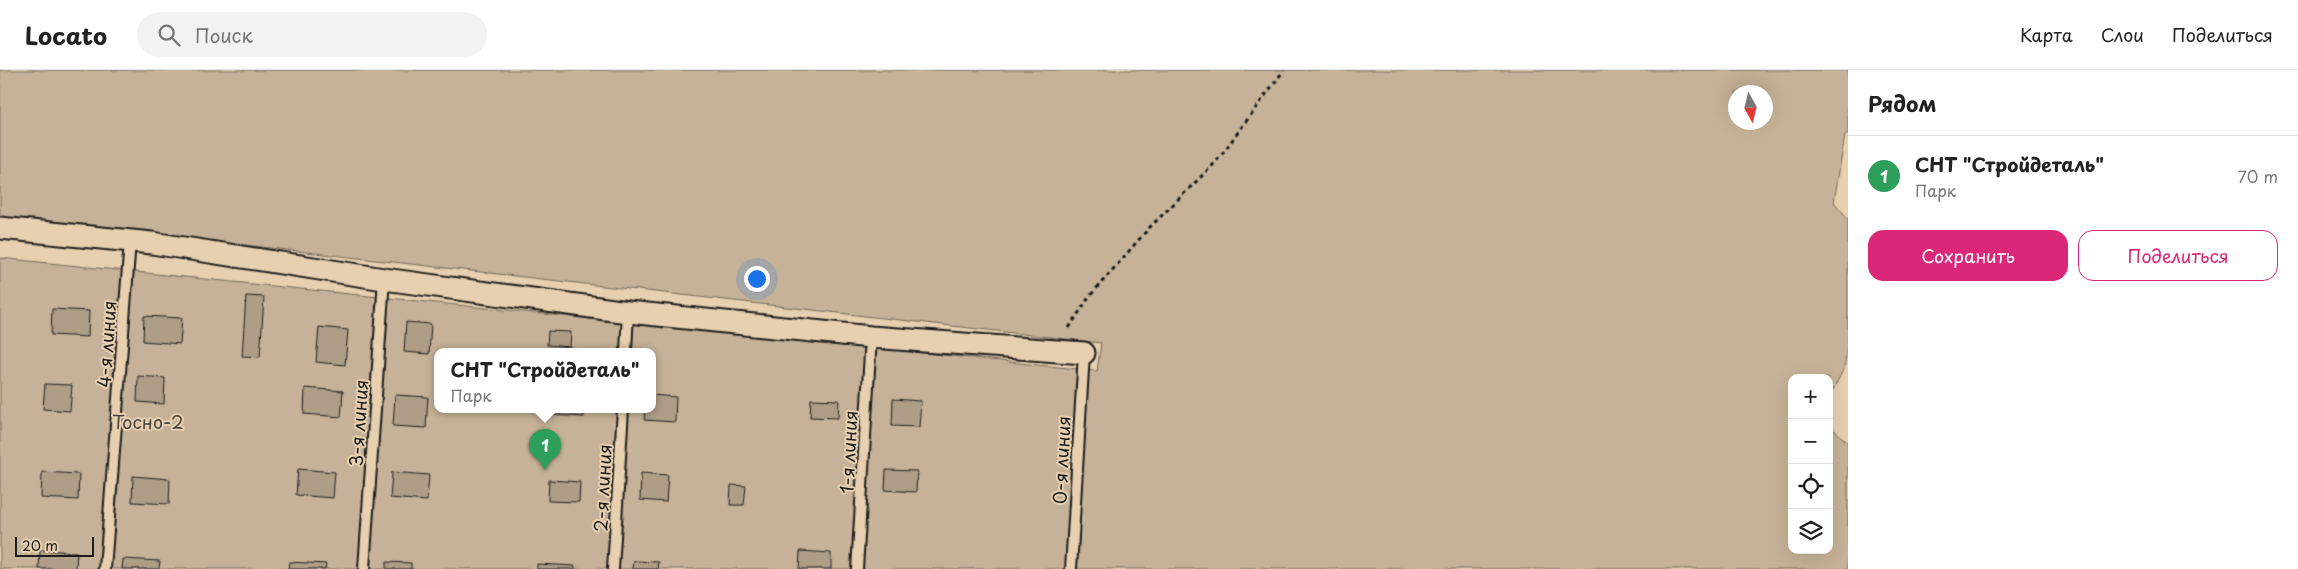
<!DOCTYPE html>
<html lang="ru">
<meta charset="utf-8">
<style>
body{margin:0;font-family:"Playpen Sans",sans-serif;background:#f2f2f2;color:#222}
.controls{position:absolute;right:15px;bottom:15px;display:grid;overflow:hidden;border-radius:10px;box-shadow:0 5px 20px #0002}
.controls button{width:45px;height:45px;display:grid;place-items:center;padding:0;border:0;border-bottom:1px solid #e0e0e0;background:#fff;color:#222;font:25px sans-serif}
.compass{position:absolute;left:1728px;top:15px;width:45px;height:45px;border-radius:50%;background:#fff;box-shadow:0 5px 20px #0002;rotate:172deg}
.scale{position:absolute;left:15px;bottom:12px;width:79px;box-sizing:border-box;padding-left:5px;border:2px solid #1c1c1c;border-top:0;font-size:14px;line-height:18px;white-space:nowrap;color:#1c1c1c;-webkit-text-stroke:4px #e7d0b0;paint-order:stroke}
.you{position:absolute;left:756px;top:208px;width:18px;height:18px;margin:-12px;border:4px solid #fff;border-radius:50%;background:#1a73e8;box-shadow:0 0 0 8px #1a73e833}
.badge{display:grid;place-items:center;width:32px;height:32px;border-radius:50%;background:#db2777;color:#fff;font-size:16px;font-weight:700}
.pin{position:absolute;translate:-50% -41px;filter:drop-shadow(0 1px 2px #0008)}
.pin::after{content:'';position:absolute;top:26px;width:18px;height:15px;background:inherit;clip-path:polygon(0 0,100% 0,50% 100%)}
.popup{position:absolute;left:434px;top:278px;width:222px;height:65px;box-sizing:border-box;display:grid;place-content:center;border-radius:10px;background:#fff;filter:drop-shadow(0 1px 4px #0005);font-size:16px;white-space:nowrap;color:#767676}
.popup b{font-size:19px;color:#222}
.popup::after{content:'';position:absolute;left:50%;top:100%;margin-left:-10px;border:10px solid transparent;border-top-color:#fff}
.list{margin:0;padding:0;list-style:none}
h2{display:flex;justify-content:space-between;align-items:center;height:65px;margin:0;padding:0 20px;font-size:21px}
h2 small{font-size:16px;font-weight:400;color:#767676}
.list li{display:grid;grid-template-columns:32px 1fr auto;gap:15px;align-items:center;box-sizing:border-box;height:80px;padding:0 20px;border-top:1px solid #e0e0e0}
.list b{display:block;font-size:19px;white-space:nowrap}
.list p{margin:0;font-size:16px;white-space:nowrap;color:#767676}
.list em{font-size:16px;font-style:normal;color:#767676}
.actions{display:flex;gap:10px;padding:15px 20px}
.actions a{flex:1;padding:11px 0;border:1px solid #db2777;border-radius:15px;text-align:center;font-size:18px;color:#db2777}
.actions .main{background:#db2777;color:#fff}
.icon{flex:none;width:28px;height:28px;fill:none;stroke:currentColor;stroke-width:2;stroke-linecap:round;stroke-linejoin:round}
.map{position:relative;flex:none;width:1848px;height:499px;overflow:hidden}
header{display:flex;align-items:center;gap:30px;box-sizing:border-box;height:70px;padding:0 25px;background:#fff;border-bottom:1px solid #e0e0e0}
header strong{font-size:24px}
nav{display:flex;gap:28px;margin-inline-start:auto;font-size:18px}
.search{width:350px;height:45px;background:#f2f2f2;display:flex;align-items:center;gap:12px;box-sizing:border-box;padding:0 18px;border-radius:28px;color:#767676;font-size:19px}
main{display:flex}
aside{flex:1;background:#fff}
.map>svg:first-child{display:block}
.green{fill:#c6b298;stroke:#71675a;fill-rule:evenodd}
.building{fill:#ae9e87;stroke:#1c1c1c}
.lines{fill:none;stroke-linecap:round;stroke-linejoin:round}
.service-casing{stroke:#1c1c1c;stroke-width:14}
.minor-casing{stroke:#1c1c1c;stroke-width:25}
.path{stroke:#1c1c1c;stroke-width:3;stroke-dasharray:4 4;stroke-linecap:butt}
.service{stroke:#e7d0b0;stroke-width:10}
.minor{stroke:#e7d0b0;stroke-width:21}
.labels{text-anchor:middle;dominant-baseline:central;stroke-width:4;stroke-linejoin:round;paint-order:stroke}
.street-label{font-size:18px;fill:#1c1c1c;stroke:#e7d0b0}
.park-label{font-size:18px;fill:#46423b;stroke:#e7d0b0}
</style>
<header>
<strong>Locato</strong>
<div class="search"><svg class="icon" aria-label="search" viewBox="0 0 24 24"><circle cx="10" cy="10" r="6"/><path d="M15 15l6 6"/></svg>Поиск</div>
<nav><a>Карта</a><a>Слои</a><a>Поделиться</a></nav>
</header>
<main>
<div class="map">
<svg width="1848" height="499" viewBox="0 0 1848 499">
<rect width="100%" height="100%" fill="#e7d0b0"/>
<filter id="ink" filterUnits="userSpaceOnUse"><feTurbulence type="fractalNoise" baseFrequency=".02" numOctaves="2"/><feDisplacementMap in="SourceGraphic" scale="10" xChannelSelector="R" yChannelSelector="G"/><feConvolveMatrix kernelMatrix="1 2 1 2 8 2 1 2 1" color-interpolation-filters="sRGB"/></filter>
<g filter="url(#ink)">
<path class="green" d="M0,0H1848V65H1845L1834,132L1848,149V272L1844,298L1829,328V308H1792V480H1829V355L1848,373V499H0V188L1097,301L1101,273L0,147ZM1736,22H1766V52H1736ZM438,281H652V339H438Z"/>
<g class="building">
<path d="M246,226L264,227L260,287L242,286Z"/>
<path d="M52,239L89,241L88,267L51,265Z"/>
<path d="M144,246L182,248L180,274L143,271Z"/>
<path d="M406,252L431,254L429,284L404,282Z"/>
<path d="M319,257L348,260L345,295L316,292Z"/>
<path d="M548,261L571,262L570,277L547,275Z"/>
<path d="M138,306L165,308L164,334L137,332Z"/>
<path d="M45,314L72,315L70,341L43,339Z"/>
<path d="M305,318L343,321L341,347L304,344Z"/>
<path d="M395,325L428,327L426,358L393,356Z"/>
<path d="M652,325L676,327L675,352L644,350L645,339H652Z"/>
<path d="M811,329L839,330L838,348L810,347Z"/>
<path d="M893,329L921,331L919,357L892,356Z"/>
<path d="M553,339H584V347L553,345Z"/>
<path d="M298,399L335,402L333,428L296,425Z"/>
<path d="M886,400L917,401L916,422L885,420Z"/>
<path d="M42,402L79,404L78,430L41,428Z"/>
<path d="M392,402L429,405L427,431L390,428Z"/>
<path d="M641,403L668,405L666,432L640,430Z"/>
<path d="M133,406L170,409L169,434L132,432Z"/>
<path d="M549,410L580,412L579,432L548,431Z"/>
<path d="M731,415L746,416L744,435H730Z"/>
<path d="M40,480L77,482L76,499H39Z"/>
<path d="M800,481L831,483V499H799Z"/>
<path d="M123,489L160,491L159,499H122Z"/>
<path d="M634,491L659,492L658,499H633Z"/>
<path d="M289,492L326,494L325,499H288Z"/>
<path d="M386,492L411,493V499H386Z"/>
<path d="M537,494L575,496V499H537Z"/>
</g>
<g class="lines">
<defs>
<g id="service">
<path d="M626,281L628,242"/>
<path d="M105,499L130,171"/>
<path d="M364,499L384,209"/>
<path d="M613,499L623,339"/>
<path d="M857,499L871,267"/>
<path d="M1071,499L1084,283"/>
</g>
<path id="minor" d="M0,158L152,173L384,209L628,242L871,267L1084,283"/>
</defs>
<use href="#service" class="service-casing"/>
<use href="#minor" class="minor-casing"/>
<path class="path" d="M1069,258L1089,227L1149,158L1216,92L1284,0"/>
<use href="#service" class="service"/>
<use href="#minor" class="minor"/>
</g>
</g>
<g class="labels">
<g class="street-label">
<text transform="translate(106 274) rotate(-86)">4-я линия</text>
<text transform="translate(358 353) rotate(-86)">3-я линия</text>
<text transform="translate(848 382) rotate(-87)">1-я линия</text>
<text transform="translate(1061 390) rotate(-87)">0-я линия</text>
<text transform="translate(602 418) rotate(-87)">2-я линия</text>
</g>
<g class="park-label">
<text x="148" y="351">Тосно-2</text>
</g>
</g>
</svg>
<div class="controls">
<button>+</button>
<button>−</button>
<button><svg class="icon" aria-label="locate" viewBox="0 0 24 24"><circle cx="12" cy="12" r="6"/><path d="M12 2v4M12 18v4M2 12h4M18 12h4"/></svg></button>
<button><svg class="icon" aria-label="layers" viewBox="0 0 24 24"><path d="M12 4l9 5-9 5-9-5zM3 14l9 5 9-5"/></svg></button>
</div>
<svg class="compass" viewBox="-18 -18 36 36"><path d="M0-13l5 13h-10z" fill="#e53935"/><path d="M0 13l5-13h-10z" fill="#767676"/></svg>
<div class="scale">20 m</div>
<div class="you"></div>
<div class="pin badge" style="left:545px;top:400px;background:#2e9e5b">1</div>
<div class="popup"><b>СНТ &quot;Стройдеталь&quot;</b>Парк</div>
</div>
<aside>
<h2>Рядом<small></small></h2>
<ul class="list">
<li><span class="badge" style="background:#2e9e5b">1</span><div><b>СНТ &quot;Стройдеталь&quot;</b><p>Парк</p></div><em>70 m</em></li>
</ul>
<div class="actions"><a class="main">Сохранить</a><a>Поделиться</a></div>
</aside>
</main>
